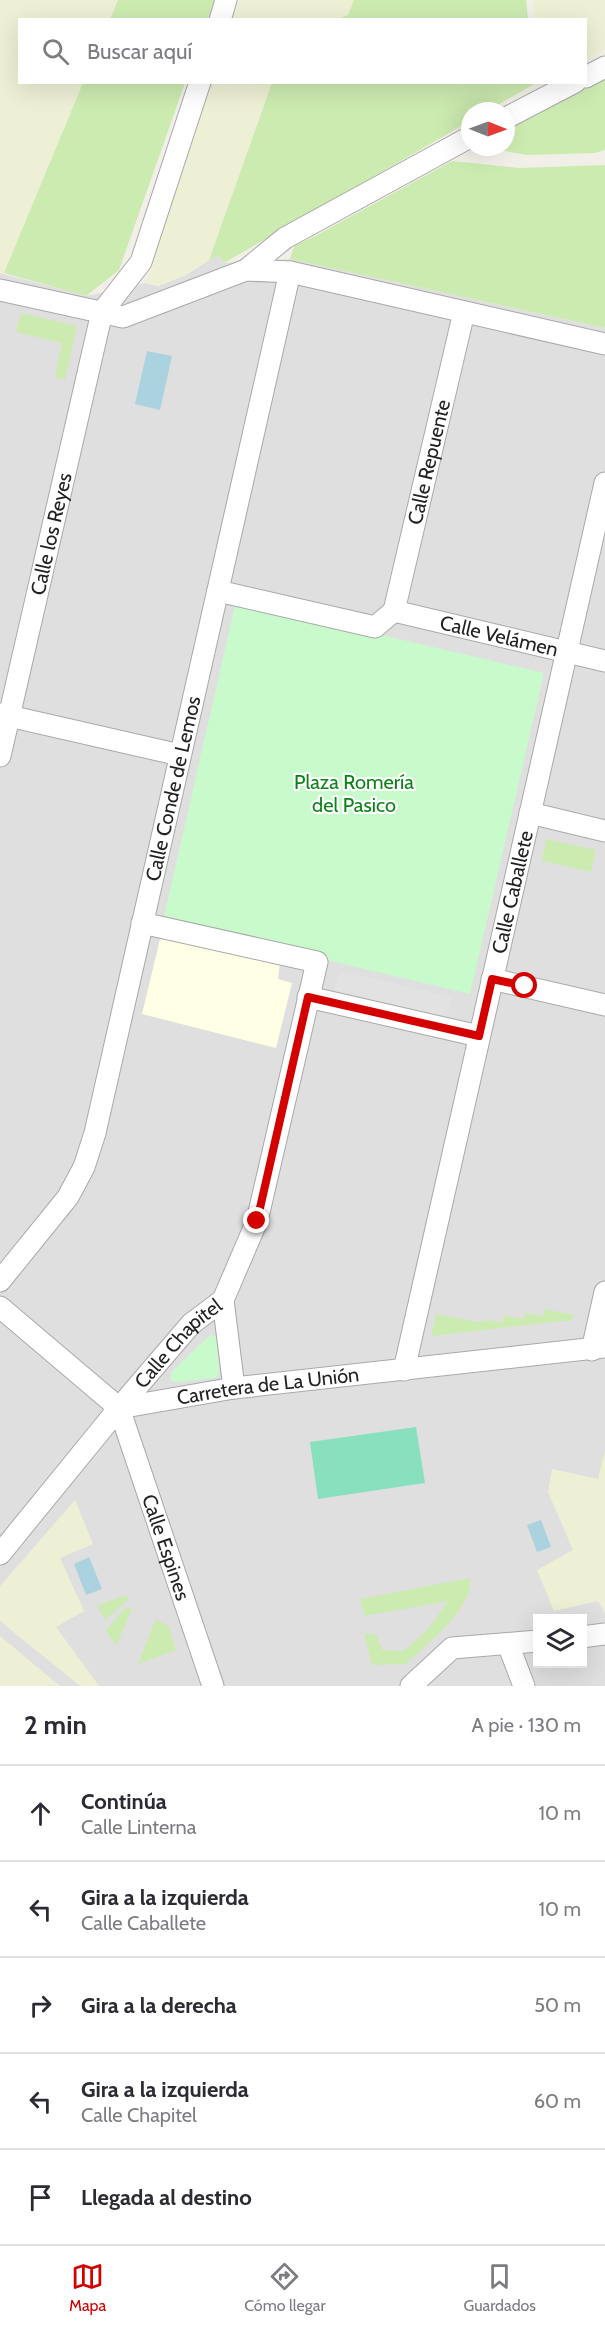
<!DOCTYPE html>
<html lang="es">
<meta charset="utf-8">
<style>
body{margin:0;font-family:Cabin,sans-serif;background:#f2f2f3;color:#2b2b33}
.controls{position:absolute;right:18px;bottom:18px;display:grid;overflow:hidden;border-radius:0px;box-shadow:0 6px 24px #0002}
.controls button{width:54px;height:54px;display:grid;place-items:center;padding:0;border:0;border-bottom:2px solid #e1e1e2;background:#fff;color:#2b2b33;font:30px sans-serif}
.compass{position:absolute;left:461px;top:102px;width:54px;height:54px;border-radius:50%;background:#fff;box-shadow:0 6px 24px #0002;rotate:91deg}
.stop{position:absolute;width:18px;height:18px;margin:-14px;border:4px solid #d30201;border-radius:50%;background:#fff}
.stop.end{background:#d30201;border-color:#fff;box-shadow:0 2px 6px #0008}
.list{margin:0;padding:0;list-style:none}
h2{display:flex;justify-content:space-between;align-items:center;height:78px;margin:0;padding:0 24px;font-size:26px}
h2 small{font-size:20px;font-weight:400;color:#7c7c81}
.list li{display:grid;grid-template-columns:39px 1fr auto;gap:18px;align-items:center;box-sizing:border-box;height:96px;padding:0 24px;border-top:2px solid #e1e1e2}
.list b{display:block;font-size:22px;white-space:nowrap}
.list p{margin:0;font-size:20px;white-space:nowrap;color:#7c7c81}
.list em{font-size:20px;font-style:normal;color:#7c7c81}
.icon{flex:none;width:33px;height:33px;fill:none;stroke:currentColor;stroke-width:2;stroke-linecap:round;stroke-linejoin:round}
.map{position:relative;flex:none;width:605px;height:1686px;overflow:hidden}
.search{position:absolute;background:#fff;box-shadow:0 6px 24px #0002;left:18px;right:18px;top:18px;height:66px;display:flex;align-items:center;gap:15px;box-sizing:border-box;padding:0 21px;border-radius:0px;color:#7c7c81;font-size:22px}
.sheet{height:558px;background:#fff}
nav{display:flex;justify-content:space-around;align-items:center;box-sizing:border-box;height:84px;border-top:2px solid #e1e1e2;background:#fff;font-size:16px;color:#7c7c81}
nav a{display:grid;justify-items:center;gap:3px}
nav .on{color:#d30201}
.map>svg:first-child{display:block}
.residential{fill:#e0dfdf;fill-rule:evenodd}
.education{fill:#ffffe5}
.farmland{fill:#eef0d5}
.grass{fill:#ccebb0}
.park{fill:#c8facc}
.pitch{fill:#88e0be}
.parking{fill:#e2e2e2}
.water{fill:#aad2df}
.lines{fill:none;stroke-linecap:round;stroke-linejoin:round}
.street-casing{stroke:#a9a9a9;stroke-width:23}
.street{stroke:#fff;stroke-width:21}
.route{stroke:#d30201;stroke-width:8}
.labels{text-anchor:middle;dominant-baseline:central;stroke-width:4.5;stroke-linejoin:round;paint-order:stroke}
.street-label{font-size:20px;fill:#222;stroke:#fff}
.park-label{font-size:20px;fill:#0c8317;stroke:#fff}
</style>
<div class="map">
<svg width="605" height="1686" viewBox="0 0 605 1686">
<rect width="100%" height="100%" fill="#f2efe9"/>
<path class="residential" d="M219,256L224,263L290,259L605,328V1686H0V273L86,296L145,283L158,286L186,275L209,260ZM538,1618H582V1664H538Z"/>
<path class="education" d="M161,935L280,962L278,979L292,983L276,1048L142,1014Z"/>
<g class="farmland">
<path d="M0,0H118L110,19L20,20V82L83,83L4,273H0Z"/>
<path d="M239,0H354L348,15L338,19L232,20Z"/>
<path d="M533,0H605V49L586,59V20L535,19Z"/>
<path d="M211,83H272L209,260L186,275L158,286L146,283Z"/>
<path d="M605,1450V1613L598,1601L554,1611L537,1570L573,1550L548,1492L552,1469L598,1479Z"/>
<path d="M75,1500L93,1544L60,1558L84,1611L56,1627L99,1686H80L0,1621V1586Z"/>
<path d="M0,1636L60,1686H0Z"/>
</g>
<g class="grass">
<path d="M118,0H214L208,19H110Z"/>
<path d="M354,0H526L528,19H338L348,15Z"/>
<path d="M605,78V150L595,153L527,155L493,149V147H506V128Z"/>
<path d="M83,83H185L119,270L86,296L4,273Z"/>
<path d="M272,83H536L487,111H470V121L224,263L219,256L209,260Z"/>
<path d="M452,161L519,168L605,165V328L290,259L294,246L317,235Z"/>
<path d="M21,313L77,326L65,380L55,377L62,343L16,332Z"/>
<path d="M546,839L596,850L591,872L542,861Z"/>
<path d="M545,1309L573,1315L575,1311L572,1320L431,1336L436,1314L479,1322L489,1320L502,1323L504,1315L524,1319L525,1313L543,1316Z"/>
<path d="M470,1578C475,1607 425,1646 406,1664L372,1665L364,1634H376L382,1650L404,1651L428,1629L448,1601L365,1616L360,1599Z"/>
<path d="M127,1595L129,1599L105,1620L97,1605Z"/>
<path d="M125,1608L132,1609L116,1646L106,1630Z"/>
<path d="M155,1620L168,1625L176,1650L138,1664Z"/>
</g>
<g class="park">
<path d="M236,601L544,673L470,994L163,921Z"/>
<path d="M210,1335L215,1336L217,1339L219,1373L216,1378L175,1382L170,1380L172,1371Z"/>
</g>
<path class="pitch" d="M416,1427L425,1483L318,1499L310,1442Z"/>
<path class="parking" d="M340,971L452,997L447,1017L334,990Z"/>
<g class="water">
<path d="M147,351L172,356L160,410L135,404Z"/>
<path d="M541,1520L551,1547L537,1552L527,1525Z"/>
<path d="M89,1557L102,1589L86,1595L74,1564Z"/>
</g>
<g class="lines">
<defs>
<g id="street">
<path d="M220,20L226,0"/>
<path d="M586,77L605,67"/>
<path d="M506,118L575,82"/>
<path d="M246,270L285,238L470,137"/>
<path d="M0,290L123,317L246,270L290,272L605,344"/>
<path d="M218,591L375,627L394,611"/>
<path id="s1" d="M394,611L464,312"/>
<path id="s2" d="M394,611L605,661"/>
<path d="M0,714L180,755"/>
<path id="s3" d="M0,756L102,312L141,262L200,82"/>
<path d="M530,813L605,831"/>
<path d="M492,979L605,1005"/>
<path d="M308,997L479,1036"/>
<path id="s4" d="M0,1281L68,1197L84,1167L95,1133L290,272"/>
<path d="M223,1300L234,1388"/>
<path d="M0,1307L119,1408"/>
<path d="M592,1350L605,1292"/>
<path id="s5" d="M404,1370L605,483"/>
<path id="s6" d="M119,1408L191,1324L223,1300L257,1221L317,962L142,923"/>
<path id="s7" d="M119,1408L213,1686"/>
<path id="s8" d="M0,1554L119,1408L234,1388L605,1347"/>
<path d="M582,1637L605,1634"/>
<path d="M508,1644L524,1686"/>
<path d="M411,1686L452,1648L538,1641"/>
</g>
</defs>
<use href="#street" class="street-casing"/>
<use href="#street" class="street"/>
</g>
<g class="lines">
<path class="route" d="M257,1221L308,997L479,1036L492,979L525,986"/>
</g>
<g class="labels">
<g class="street-label">
<text stroke="none"><textPath href="#s1" startOffset="153">Calle Repuente</textPath></text>
<text stroke="none"><textPath href="#s3" startOffset="228">Calle los Reyes</textPath></text>
<text stroke="none"><textPath href="#s2" startOffset="108">Calle Velámen</textPath></text>
<text stroke="none"><textPath href="#s4" startOffset="531">Calle Conde de Lemos</textPath></text>
<text stroke="none"><textPath href="#s5" startOffset="490">Calle Caballete</textPath></text>
<text stroke="none"><textPath href="#s6" startOffset="88">Calle Chapitel</textPath></text>
<text stroke="none"><textPath href="#s8" startOffset="339">Carretera de La Unión</textPath></text>
<text stroke="none"><textPath href="#s7" startOffset="147">Calle Espines</textPath></text>
</g>
<g class="park-label">
<text x="354" y="782">Plaza Romería<tspan x="354" dy="23">del Pasico</tspan></text>
</g>
</g>
</svg>
<div class="controls">
<button><svg class="icon" aria-label="layers" viewBox="0 0 24 24"><path d="M12 4l9 5-9 5-9-5zM3 14l9 5 9-5"/></svg></button>
</div>
<svg class="compass" viewBox="-18 -18 36 36"><path d="M0-13l5 13h-10z" fill="#e53935"/><path d="M0 13l5-13h-10z" fill="#7c7c81"/></svg>
<div class="stop" style="left:525px;top:986px"></div>
<div class="stop end" style="left:257px;top:1221px"></div>
<div class="search"><svg class="icon" aria-label="search" viewBox="0 0 24 24"><circle cx="10" cy="10" r="6"/><path d="M15 15l6 6"/></svg>Buscar aquí</div>
</div>
<section class="sheet">
<h2>2 min<small>A pie · 130 m</small></h2>
<ul class="list">
<li><svg class="icon" aria-label="ahead" viewBox="0 0 24 24"><path d="M12 20V5M6 11l6-6 6 6"/></svg><div><b>Continúa</b><p>Calle Linterna</p></div><em>10 m</em></li>
<li><svg class="icon" aria-label="left" viewBox="0 0 24 24"><path d="M17 20v-9H6M10 6l-5 5 5 5"/></svg><div><b>Gira a la izquierda</b><p>Calle Caballete</p></div><em>10 m</em></li>
<li><svg class="icon" aria-label="right" viewBox="0 0 24 24"><path d="M7 20v-9h11M14 6l5 5-5 5"/></svg><div><b>Gira a la derecha</b></div><em>50 m</em></li>
<li><svg class="icon" aria-label="left" viewBox="0 0 24 24"><path d="M17 20v-9H6M10 6l-5 5 5 5"/></svg><div><b>Gira a la izquierda</b><p>Calle Chapitel</p></div><em>60 m</em></li>
<li><svg class="icon" aria-label="arrive" viewBox="0 0 24 24"><path d="M6 21V4h12l-3 4 3 4H6"/></svg><div><b>Llegada al destino</b></div></li>
</ul>
</section>
<nav>
<a class="on"><svg class="icon" aria-label="map" viewBox="0 0 24 24"><path d="M3 6l6-2 6 2 6-2v14l-6 2-6-2-6 2zM9 4v14M15 6v14"/></svg>Mapa</a>
<a><svg class="icon" aria-label="directions" viewBox="0 0 24 24"><path d="M12 3l9 9-9 9-9-9zM9 14v-3h6M13 9l2 2-2 2"/></svg>Cómo llegar</a>
<a><svg class="icon" aria-label="saved" viewBox="0 0 24 24"><path d="M7 4h10v16l-5-4-5 4z"/></svg>Guardados</a>
</nav>
